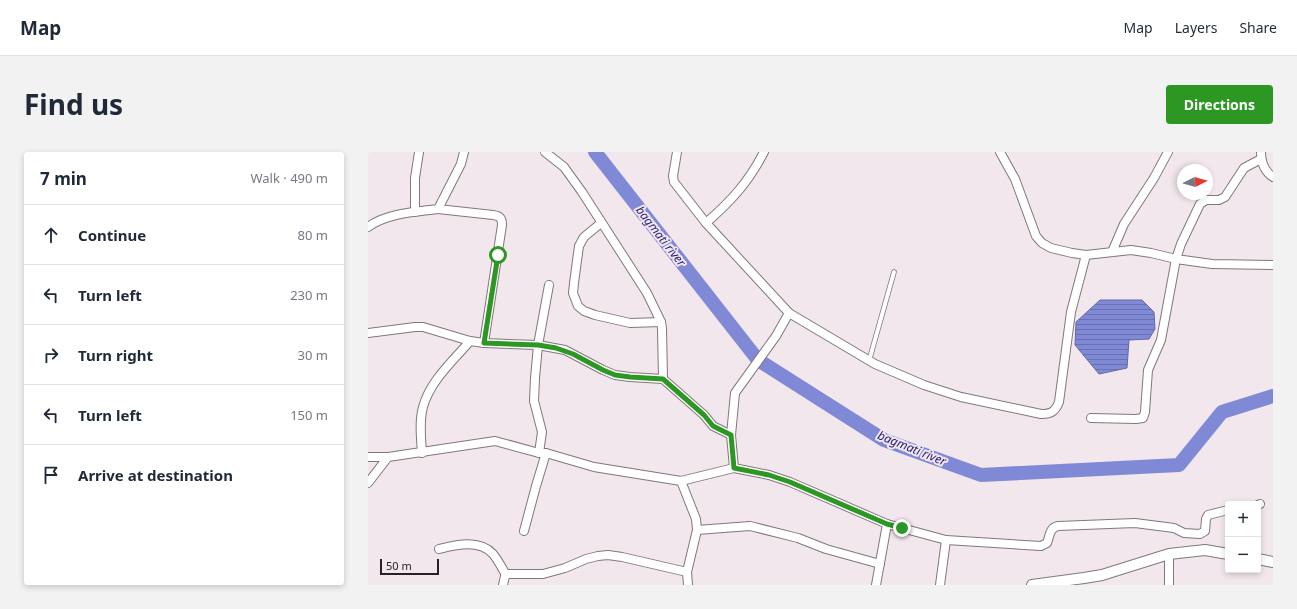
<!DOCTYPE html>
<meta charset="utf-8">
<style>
body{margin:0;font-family:"Noto Sans",sans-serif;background:#f2f2f3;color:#1f2937}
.controls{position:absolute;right:12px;bottom:12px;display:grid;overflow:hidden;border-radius:4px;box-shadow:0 2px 6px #0003}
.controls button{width:36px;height:36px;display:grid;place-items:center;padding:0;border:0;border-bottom:1px solid #e0e1e3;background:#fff;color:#1f2937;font:20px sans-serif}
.compass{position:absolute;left:809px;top:12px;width:36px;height:36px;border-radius:50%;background:#fff;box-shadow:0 2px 6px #0003;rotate:85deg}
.scale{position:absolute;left:12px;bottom:10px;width:59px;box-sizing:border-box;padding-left:4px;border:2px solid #262224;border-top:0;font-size:11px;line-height:14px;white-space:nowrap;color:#262224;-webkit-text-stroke:3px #f2e7ed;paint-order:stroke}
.stop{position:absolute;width:12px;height:12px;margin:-9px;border:3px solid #2c9823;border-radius:50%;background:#fff}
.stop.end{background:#2c9823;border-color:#fff;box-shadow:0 1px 4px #0008}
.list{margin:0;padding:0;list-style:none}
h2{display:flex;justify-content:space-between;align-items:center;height:52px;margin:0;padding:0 16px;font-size:17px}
h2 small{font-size:13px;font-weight:400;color:#747a83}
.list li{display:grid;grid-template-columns:26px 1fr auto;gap:12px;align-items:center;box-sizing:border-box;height:60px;padding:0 16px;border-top:1px solid #e0e1e3}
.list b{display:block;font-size:15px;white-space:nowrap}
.list em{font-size:13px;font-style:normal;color:#747a83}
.icon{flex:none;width:22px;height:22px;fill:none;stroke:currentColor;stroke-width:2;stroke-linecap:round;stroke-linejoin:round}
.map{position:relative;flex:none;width:905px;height:433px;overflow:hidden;border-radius:4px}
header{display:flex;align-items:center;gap:24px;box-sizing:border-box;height:56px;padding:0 20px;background:#fff;border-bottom:1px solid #e0e1e3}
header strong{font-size:19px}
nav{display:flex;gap:22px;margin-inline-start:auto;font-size:14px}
.intro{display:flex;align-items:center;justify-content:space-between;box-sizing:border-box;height:96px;padding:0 24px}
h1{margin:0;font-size:28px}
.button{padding:10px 18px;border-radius:4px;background:#2c9823;color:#fff;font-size:14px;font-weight:700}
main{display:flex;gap:24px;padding:0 24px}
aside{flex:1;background:#fff;border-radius:4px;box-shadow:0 2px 6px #0003}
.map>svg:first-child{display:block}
.water{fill:url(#water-rules);stroke:#646aa1}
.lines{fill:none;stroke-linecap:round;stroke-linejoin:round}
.river{stroke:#7f89d6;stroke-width:14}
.service-casing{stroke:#80777c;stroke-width:5.5}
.minor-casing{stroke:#80777c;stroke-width:10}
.tertiary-casing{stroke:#80777c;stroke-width:12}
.service{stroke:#fff;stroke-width:4}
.minor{stroke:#fff;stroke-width:8}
.tertiary{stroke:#fff;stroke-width:10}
.route{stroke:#2c9823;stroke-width:5}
.labels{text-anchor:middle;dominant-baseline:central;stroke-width:4;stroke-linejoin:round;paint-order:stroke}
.water-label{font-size:12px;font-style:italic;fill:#26207a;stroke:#f2e7ed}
</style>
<header>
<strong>Map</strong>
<nav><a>Map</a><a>Layers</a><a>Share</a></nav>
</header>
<div class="intro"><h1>Find us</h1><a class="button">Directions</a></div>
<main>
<aside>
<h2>7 min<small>Walk · 490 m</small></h2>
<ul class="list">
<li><svg class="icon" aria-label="ahead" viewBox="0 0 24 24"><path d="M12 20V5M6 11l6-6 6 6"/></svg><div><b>Continue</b></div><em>80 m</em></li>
<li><svg class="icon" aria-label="left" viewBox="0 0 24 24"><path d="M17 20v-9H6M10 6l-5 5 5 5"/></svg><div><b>Turn left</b></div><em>230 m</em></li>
<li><svg class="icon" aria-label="right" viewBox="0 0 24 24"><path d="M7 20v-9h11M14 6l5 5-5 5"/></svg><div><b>Turn right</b></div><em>30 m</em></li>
<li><svg class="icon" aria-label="left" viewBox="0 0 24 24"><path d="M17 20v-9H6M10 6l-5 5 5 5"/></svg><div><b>Turn left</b></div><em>150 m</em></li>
<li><svg class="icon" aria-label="arrive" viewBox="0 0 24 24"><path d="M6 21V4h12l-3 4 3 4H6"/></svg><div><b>Arrive at destination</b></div></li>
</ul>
</aside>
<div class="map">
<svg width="905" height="433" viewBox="0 0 905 433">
<defs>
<pattern id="water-rules" width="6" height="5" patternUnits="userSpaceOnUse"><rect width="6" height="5" fill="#7f89d6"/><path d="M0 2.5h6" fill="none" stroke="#6870ad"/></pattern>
</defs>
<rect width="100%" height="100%" fill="#f2e7ed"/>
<path class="water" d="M732,148H774L786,160L787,177L781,187L761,188L759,216L731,222L707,193L708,170Z"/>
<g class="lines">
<path class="river" d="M227,0L390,208L516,288L613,323L811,313L854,260L905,244"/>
<defs>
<path id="service" d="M501,209L526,120"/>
<g id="minor">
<path d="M177,0L196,15L214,40L279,141L293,170L294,176L295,227"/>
<path d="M309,0L305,24L306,30L338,71L421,161"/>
<path d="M632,0L647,27L668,84L674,91L683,96L704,101L718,103L763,98L783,101L808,107L844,112L905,113"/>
<path d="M893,0C893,11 896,19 905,25"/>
<path d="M70,57L125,63C132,64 134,66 134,73L116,191"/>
<path d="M47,60V26L51,0"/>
<path d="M233,71L216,85L211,94L206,131L205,141L210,154L216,159L227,163L262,171L293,170"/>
<path d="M338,71C363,49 380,31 396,0"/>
<path d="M0,75C19,61 47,60 70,57L93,12L96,0"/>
<path d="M744,100L756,72L786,26L800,0"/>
<path d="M0,181L47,175H55L102,189L116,191L170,193L197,198L235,218L247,223L262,225L295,227L336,263L345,274L363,283"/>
<path d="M723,266L768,267L775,266L777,260L780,218L793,188L808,107L813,92L832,52L838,48H851L857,45L876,16L893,7"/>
<path d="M54,301C53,286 51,269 55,255C62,229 85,209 102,189"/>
<path d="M171,301L174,280L166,249L167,226L170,193L181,133"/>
<path d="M0,305H20"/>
<path d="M366,316L363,283L367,241L408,184L421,161L507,212L556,233L593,245L673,262C683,262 687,260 691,250L703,160L718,103"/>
<path d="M313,329L328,367L329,378L319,420L320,433"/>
<path d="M0,331L20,305L127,289L171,301H178L226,315L313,329L366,316L401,323L422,330L519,372L508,433"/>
<path d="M890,353L892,352"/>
<path d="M519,372L578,388L673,394L679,391C682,384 681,376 690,374L767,371L806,376L816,381L832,382L837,379L838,367L840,363L860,358"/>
<path d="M329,378L382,374L430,386L458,397L512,412"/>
<path d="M156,379L168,334L178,301"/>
<path d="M71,397C88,393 111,387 125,402C130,408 134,416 138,423"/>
<path d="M135,433L137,424L140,422H175L197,416L218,407L230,404L240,403L254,405L319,420"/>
<path d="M572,433L578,388"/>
<path d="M801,433V402"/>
</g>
<g id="tertiary">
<path d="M890,407L905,410"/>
<path d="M664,433L716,426L734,423L801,402L837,398L860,402"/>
</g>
</defs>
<use href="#service" class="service-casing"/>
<use href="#minor" class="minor-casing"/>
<use href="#tertiary" class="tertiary-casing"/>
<use href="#service" class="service"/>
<use href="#minor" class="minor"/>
<use href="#tertiary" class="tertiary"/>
</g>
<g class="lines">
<path class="route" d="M130,103L116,191L170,193L188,196L205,202L235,218L247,223L262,225L295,227L336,263L345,274L363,283L366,316L401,323L422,330L519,372L534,376"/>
</g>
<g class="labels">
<g class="water-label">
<text transform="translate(293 84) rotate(52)">bagmati river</text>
<text transform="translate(544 296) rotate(22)">bagmati river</text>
</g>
</g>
</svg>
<div class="controls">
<button>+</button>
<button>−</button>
</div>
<svg class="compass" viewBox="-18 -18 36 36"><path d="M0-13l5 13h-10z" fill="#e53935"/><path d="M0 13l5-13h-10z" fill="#747a83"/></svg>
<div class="scale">50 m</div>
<div class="stop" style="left:130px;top:103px"></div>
<div class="stop end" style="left:534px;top:376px"></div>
</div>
</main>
